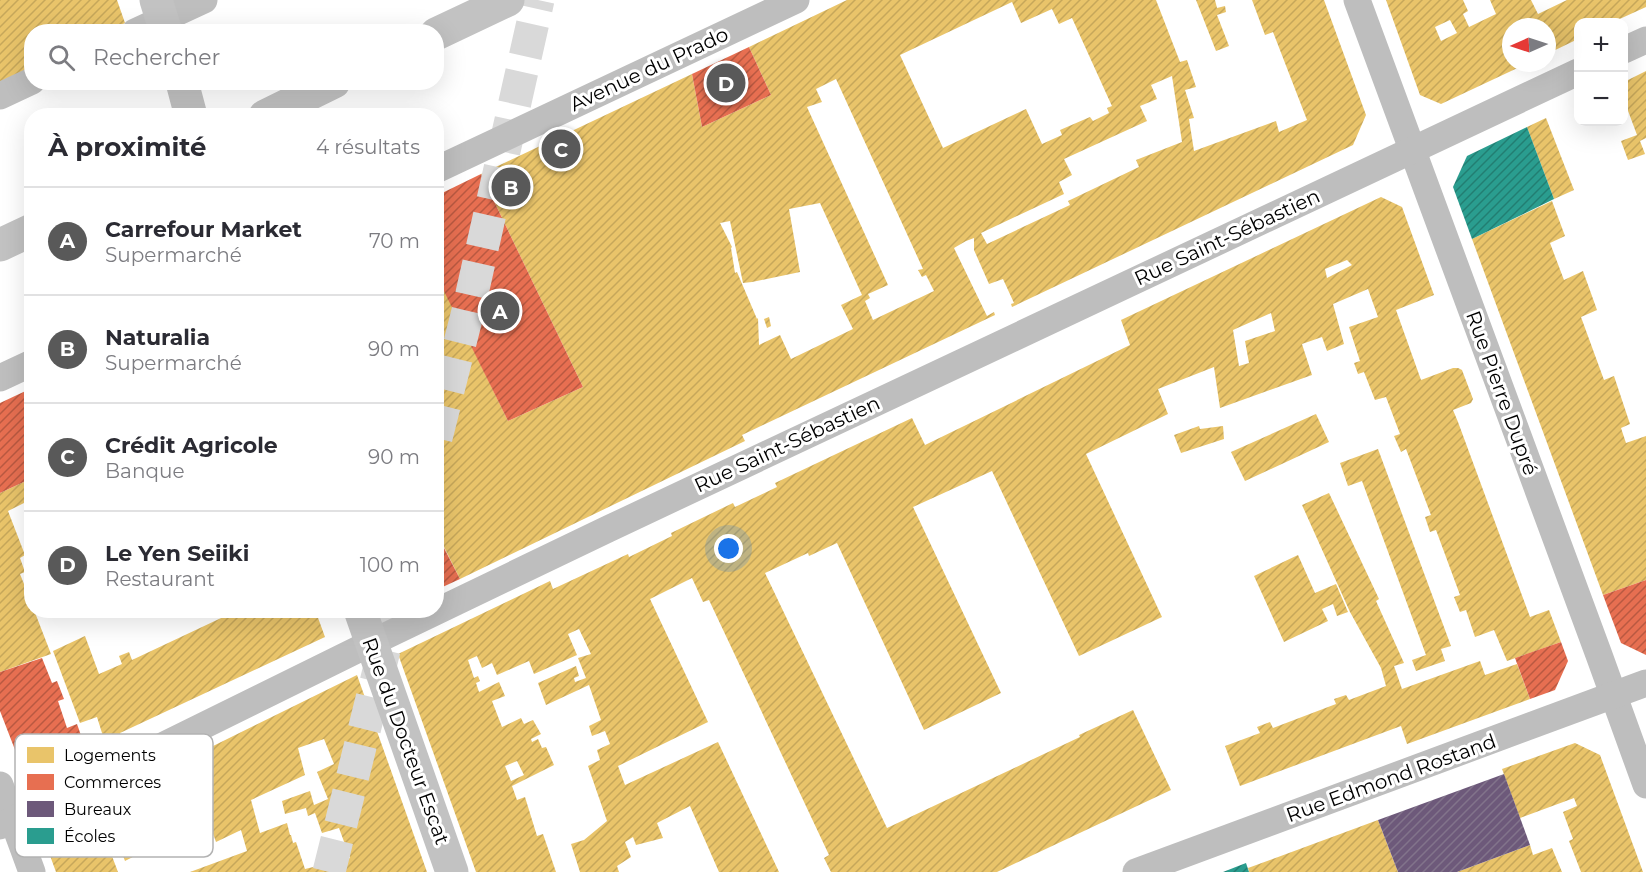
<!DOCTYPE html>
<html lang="fr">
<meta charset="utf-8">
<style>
body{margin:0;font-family:Montserrat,sans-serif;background:#f2f2f3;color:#2b2b33}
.controls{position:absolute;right:18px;top:18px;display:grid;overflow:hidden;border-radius:12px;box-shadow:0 6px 24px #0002}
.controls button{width:54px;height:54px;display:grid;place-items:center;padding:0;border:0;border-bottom:2px solid #e1e1e2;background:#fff;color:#2b2b33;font:30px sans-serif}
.compass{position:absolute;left:1502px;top:18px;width:54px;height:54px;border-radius:50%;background:#fff;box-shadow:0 6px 24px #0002;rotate:267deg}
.you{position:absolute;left:729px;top:549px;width:21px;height:21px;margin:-15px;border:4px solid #fff;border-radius:50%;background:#1a73e8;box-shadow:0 0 0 9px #1a73e833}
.badge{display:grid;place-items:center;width:39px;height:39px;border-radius:50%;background:#595959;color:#fff;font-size:20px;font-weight:700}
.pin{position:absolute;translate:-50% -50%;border:3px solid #fff;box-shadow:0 2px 6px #0006}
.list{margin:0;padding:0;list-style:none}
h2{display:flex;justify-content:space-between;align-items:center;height:78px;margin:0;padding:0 24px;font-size:26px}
h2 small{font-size:20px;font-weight:400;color:#7c7c81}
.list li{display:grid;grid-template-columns:39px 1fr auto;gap:18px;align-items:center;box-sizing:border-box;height:108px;padding:0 24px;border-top:2px solid #e1e1e2}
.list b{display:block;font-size:22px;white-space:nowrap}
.list p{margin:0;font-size:20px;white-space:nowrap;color:#7c7c81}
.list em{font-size:20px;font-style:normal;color:#7c7c81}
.icon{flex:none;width:33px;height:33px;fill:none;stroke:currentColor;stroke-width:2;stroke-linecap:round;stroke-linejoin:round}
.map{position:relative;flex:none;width:1646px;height:872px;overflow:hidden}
.search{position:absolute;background:#fff;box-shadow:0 6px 24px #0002;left:24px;top:24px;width:420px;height:66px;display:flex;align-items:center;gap:15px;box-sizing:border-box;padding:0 21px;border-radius:24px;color:#7c7c81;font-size:22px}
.panel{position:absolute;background:#fff;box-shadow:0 6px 24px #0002;left:24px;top:108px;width:420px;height:510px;border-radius:24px}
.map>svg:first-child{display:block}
.homes{fill:url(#homes-hatch);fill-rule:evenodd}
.shops{fill:url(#shops-hatch)}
.offices{fill:url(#offices-hatch)}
.schools{fill:url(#schools-hatch)}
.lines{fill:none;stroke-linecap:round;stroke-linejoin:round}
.trunk-tunnel{stroke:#d9d9d9;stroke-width:33;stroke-dasharray:33 16;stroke-linecap:butt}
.minor{stroke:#bebebe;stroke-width:27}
.secondary{stroke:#c2c2c2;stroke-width:33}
.labels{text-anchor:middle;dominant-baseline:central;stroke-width:6;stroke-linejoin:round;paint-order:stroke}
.street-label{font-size:20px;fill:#000;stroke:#fff}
.key{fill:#fff;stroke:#b2b2b2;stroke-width:1.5}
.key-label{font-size:16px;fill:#000}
</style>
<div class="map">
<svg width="1646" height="872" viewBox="0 0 1646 872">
<defs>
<pattern id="homes-hatch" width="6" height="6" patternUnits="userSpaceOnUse" patternTransform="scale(1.5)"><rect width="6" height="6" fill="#e9c46a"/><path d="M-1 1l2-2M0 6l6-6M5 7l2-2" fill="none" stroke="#c6a75a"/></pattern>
<pattern id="shops-hatch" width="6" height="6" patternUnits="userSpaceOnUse" patternTransform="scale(1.5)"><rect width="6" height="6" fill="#e76f51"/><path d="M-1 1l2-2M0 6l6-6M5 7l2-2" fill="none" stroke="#b95941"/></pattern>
<pattern id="offices-hatch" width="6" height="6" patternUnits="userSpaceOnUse" patternTransform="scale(1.5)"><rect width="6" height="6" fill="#6d597a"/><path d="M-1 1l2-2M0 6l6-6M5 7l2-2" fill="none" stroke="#82748b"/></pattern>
<pattern id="schools-hatch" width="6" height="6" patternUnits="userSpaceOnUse" patternTransform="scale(1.5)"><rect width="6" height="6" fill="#2a9d8f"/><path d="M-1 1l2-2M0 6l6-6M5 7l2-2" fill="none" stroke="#227e72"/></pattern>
</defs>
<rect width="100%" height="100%" fill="#fff"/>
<g class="homes">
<path d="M0,0H117L125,23L107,32H32V67L0,82Z"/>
<path d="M847,0H1156L1180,62L1187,60L1196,87L1185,90L1194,118L1189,119L1194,151L1276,121L1279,132L1307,120L1273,32L1265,35L1252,0H1324L1366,115L1353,145L1012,307L1011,304L1014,303L1003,279L989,284L974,250V238L966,241L954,248L987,316L994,312L995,315L742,435L745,441L460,579L436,531V288L442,285L508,421L583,387L481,174L692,74L702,127L771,95L749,47ZM1012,2L1021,23L1052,9L1059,24L1072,18L1111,104L1112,106L1107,108L1109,113L1093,121L1090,117L1060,130L1062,135L1042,144L1026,109L943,148L900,55ZM1172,76L1182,142L1136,160L1139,167L1068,201L1070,205L987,244L981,233L1064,194L1059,182L1072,175L1064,159L1147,121L1140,106L1157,99L1151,85ZM836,79L923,269L918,270L922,277L926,275L934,291L873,320L865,301L870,298L868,294L888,285L807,107L822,102L816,89ZM820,203L862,295L841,305L853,329L791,359L780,335L759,345L758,318L757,319L737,272L735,273L731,248L732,247L720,223L730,221L743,283L752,282L800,272L789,209Z"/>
<path d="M1196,0H1215L1217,8L1225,6L1226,12L1217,15L1229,46L1216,51Z"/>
<path d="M1386,0H1463L1468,11L1463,14L1469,27L1496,14L1490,0H1531L1538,14L1567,0H1646V7L1613,22H1578V39L1547,54V27H1511V63H1528L1441,104L1420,95ZM1450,20L1457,33L1441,41L1435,27Z"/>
<path d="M1646,71V138L1640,141L1645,154L1628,160L1621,141L1637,135L1624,100V82Z"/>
<path d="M1546,118L1574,190L1554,199L1527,127Z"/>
<path d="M1381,197L1402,207L1434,295L1396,310L1421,380L1453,368H1458L1462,370L1473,399L1471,403L1453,410L1458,422L1530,617L1549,610L1561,642L1507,661L1494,630L1475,637L1466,610L1460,612L1454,597L1460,595L1436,530L1430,532L1425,517L1431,515L1406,449L1401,452L1394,436L1400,434L1386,397L1375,400L1364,372L1358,374L1354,363L1360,361L1349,327L1378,317L1368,289L1333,304L1344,344L1327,351L1322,337L1302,344L1312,375L1220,408L1214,367L1158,389L1168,414L1086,454L1162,617L1079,656L992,471L913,507L1001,693L924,730L837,543L809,556L808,553L765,573L887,828L1080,737L1079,735L1133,710L1171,790L997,872H831L824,858L829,855L709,600L703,602L692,578L650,599L708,722L618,766L625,785L718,742L779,872H719L690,806L657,823L663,838L636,845L633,837L625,842L631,857L617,866L619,872H580L571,844L584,840L607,821L588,766L600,760L597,750L610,744L605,731L592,736L589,726L601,720L589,685L546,705L538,683L576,666L579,676L574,678L575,682L586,678L578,658L591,654L579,629L568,634L577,655L534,674L529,661L497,675L492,663L482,668L477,656L468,660L474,678L478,676L480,681L476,683L479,692L499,682L505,696L492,701L502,727L521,718L524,724L533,720L541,734L531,739L532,742L538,739L542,748L546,747L554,765L512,786L517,800L525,797L537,836L543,834L556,872H476L398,654L550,581L553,589L628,554L629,557L672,536L671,533L733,503L735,507L777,487L775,483L912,418L925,445L1130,345L1121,320ZM1347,260L1352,265L1327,278L1325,269ZM1271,313L1275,331L1245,341L1249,363L1239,366L1233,330ZM517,761L524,775L511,781L505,766Z"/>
<path d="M1552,201L1565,236L1550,243L1564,280L1583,271L1597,310L1581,317L1604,380L1614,376L1630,424L1621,428L1626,443L1646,436V580L1603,595L1472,239Z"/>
<path d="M769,317L771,326L767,328L764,319Z"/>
<path d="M1316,414L1329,442L1245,481L1231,452Z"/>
<path d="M1199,426L1200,429L1223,426L1224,439L1181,453L1174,435Z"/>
<path d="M1378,449L1451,646L1441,649L1445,661L1416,671L1412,660L1426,655L1362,481L1348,486L1340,463Z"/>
<path d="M28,480L32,490V499L8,511L25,555L20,558L25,572L20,574L32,604V610H34L51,654L0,672V493Z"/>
<path d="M1329,493L1379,599L1376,601L1404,663L1394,666L1402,689L1480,661L1485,675L1517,664L1530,699L1407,744L1401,726L1240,786L1225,746L1260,733L1257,727L1270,722L1273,728L1336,704L1334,699L1346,695L1349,700L1386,686L1381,668L1350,612L1302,505Z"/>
<path d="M1298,555L1315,593L1336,584L1348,612L1337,616L1333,604L1322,609L1328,621L1284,642L1254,576Z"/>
<path d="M236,611H328L317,615L325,637L120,733L123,741L107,749L97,717L80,723L53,651L85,636L99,674L122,664L119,656L129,652L132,660Z"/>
<path d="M357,675L427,872H190L247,851L241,830L216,842L212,831L158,857L154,846L125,861L113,830L104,835L118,872H56L41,831ZM324,739L334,764L317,772L328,799L314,805L310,791L282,801L285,814L306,808L308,816L315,813L322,833L339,828L350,858L305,869L296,842L293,843L291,835H290L287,823L260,833L251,800L305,775L298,748Z"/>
<path d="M1575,743L1600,755L1643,872H1581L1569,841L1573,839L1563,812L1577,806L1574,798L1520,818L1502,769Z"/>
<path d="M1378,820L1398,872H1249L1248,868Z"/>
<path d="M1530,845L1533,855L1552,848L1562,872H1457Z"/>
</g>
<g class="shops">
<path d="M749,47L771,95L702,127L692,74Z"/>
<path d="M89,82H109V83L98,87Z"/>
<path d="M481,174L583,387L508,421L436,275V196Z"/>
<path d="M32,388V490L28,480L0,493V403Z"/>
<path d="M443,546L460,579L436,590V549Z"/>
<path d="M1646,580V655L1621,643L1603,595Z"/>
<path d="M1561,642L1568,661L1555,690L1530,699L1515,658Z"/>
<path d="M42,658L52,683L57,681L64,699L58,701L67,728L77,724L89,758L29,786L0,711V672Z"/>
</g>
<path class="offices" d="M1504,774L1530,845L1457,872H1398L1378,820Z"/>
<g class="schools">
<path d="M1527,127L1554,199L1472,239L1453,187L1467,156Z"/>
<path d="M1246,863L1249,872H1223Z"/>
</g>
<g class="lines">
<g class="trunk-tunnel">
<path d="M436,438L468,311L538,0"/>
<path d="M329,872L394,610"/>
</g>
<g class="minor">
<path d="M1357,0L1599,655L1646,785"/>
<path d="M135,32L204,0"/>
<path d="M1624,50L1646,40"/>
<path d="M0,96L32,81"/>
<path d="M436,170L796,0"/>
<path d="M0,378L32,363"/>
<path d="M0,785L32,872"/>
<path d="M0,826L371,643L608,529L1578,72"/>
<path d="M1136,872L1646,683"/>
</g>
<g class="secondary">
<path d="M156,0L166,32"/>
<path d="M436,34L508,0"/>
<path d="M182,82L191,116"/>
<path d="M265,116L334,82"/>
<path d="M0,245L32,230"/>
<path d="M360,610L452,872"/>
</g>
</g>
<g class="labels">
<g class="street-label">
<text transform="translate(649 69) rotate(-25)">Avenue du Prado</text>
<text transform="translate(1227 237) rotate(-25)">Rue Saint-Sébastien</text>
<text transform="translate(1502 393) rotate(70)">Rue Pierre Dupré</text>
<text transform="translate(787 444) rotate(-25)">Rue Saint-Sébastien</text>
<text transform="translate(406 741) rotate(70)">Rue du Docteur Escat</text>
<text transform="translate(1391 778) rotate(-20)">Rue Edmond Rostand</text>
</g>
</g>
<rect x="15" y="734" width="198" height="123" rx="9" class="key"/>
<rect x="27" y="747" width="27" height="16" fill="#e9c46a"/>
<rect x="27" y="774" width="27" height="16" fill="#e76f51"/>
<rect x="27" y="801" width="27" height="16" fill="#6d597a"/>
<rect x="27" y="828" width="27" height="16" fill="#2a9d8f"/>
<g class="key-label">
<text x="64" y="761">Logements</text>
<text x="64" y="788">Commerces</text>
<text x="64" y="815">Bureaux</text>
<text x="64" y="842">Écoles</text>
</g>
</svg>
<div class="controls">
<button>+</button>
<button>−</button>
</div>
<svg class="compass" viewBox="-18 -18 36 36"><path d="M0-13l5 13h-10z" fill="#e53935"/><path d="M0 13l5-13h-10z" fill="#7c7c81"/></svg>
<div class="you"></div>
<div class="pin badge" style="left:500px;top:311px">A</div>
<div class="pin badge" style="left:511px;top:187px">B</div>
<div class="pin badge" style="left:561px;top:149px">C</div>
<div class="pin badge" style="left:726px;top:83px">D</div>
<div class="search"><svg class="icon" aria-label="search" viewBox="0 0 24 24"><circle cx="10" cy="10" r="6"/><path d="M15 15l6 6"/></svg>Rechercher</div>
<section class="panel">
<h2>À proximité<small>4 résultats</small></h2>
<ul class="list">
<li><span class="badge">A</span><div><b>Carrefour Market</b><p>Supermarché</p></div><em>70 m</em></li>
<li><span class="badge">B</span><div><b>Naturalia</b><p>Supermarché</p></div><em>90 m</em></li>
<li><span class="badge">C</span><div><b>Crédit Agricole</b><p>Banque</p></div><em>90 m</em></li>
<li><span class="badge">D</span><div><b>Le Yen Seiiki</b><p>Restaurant</p></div><em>100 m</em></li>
</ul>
</section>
</div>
